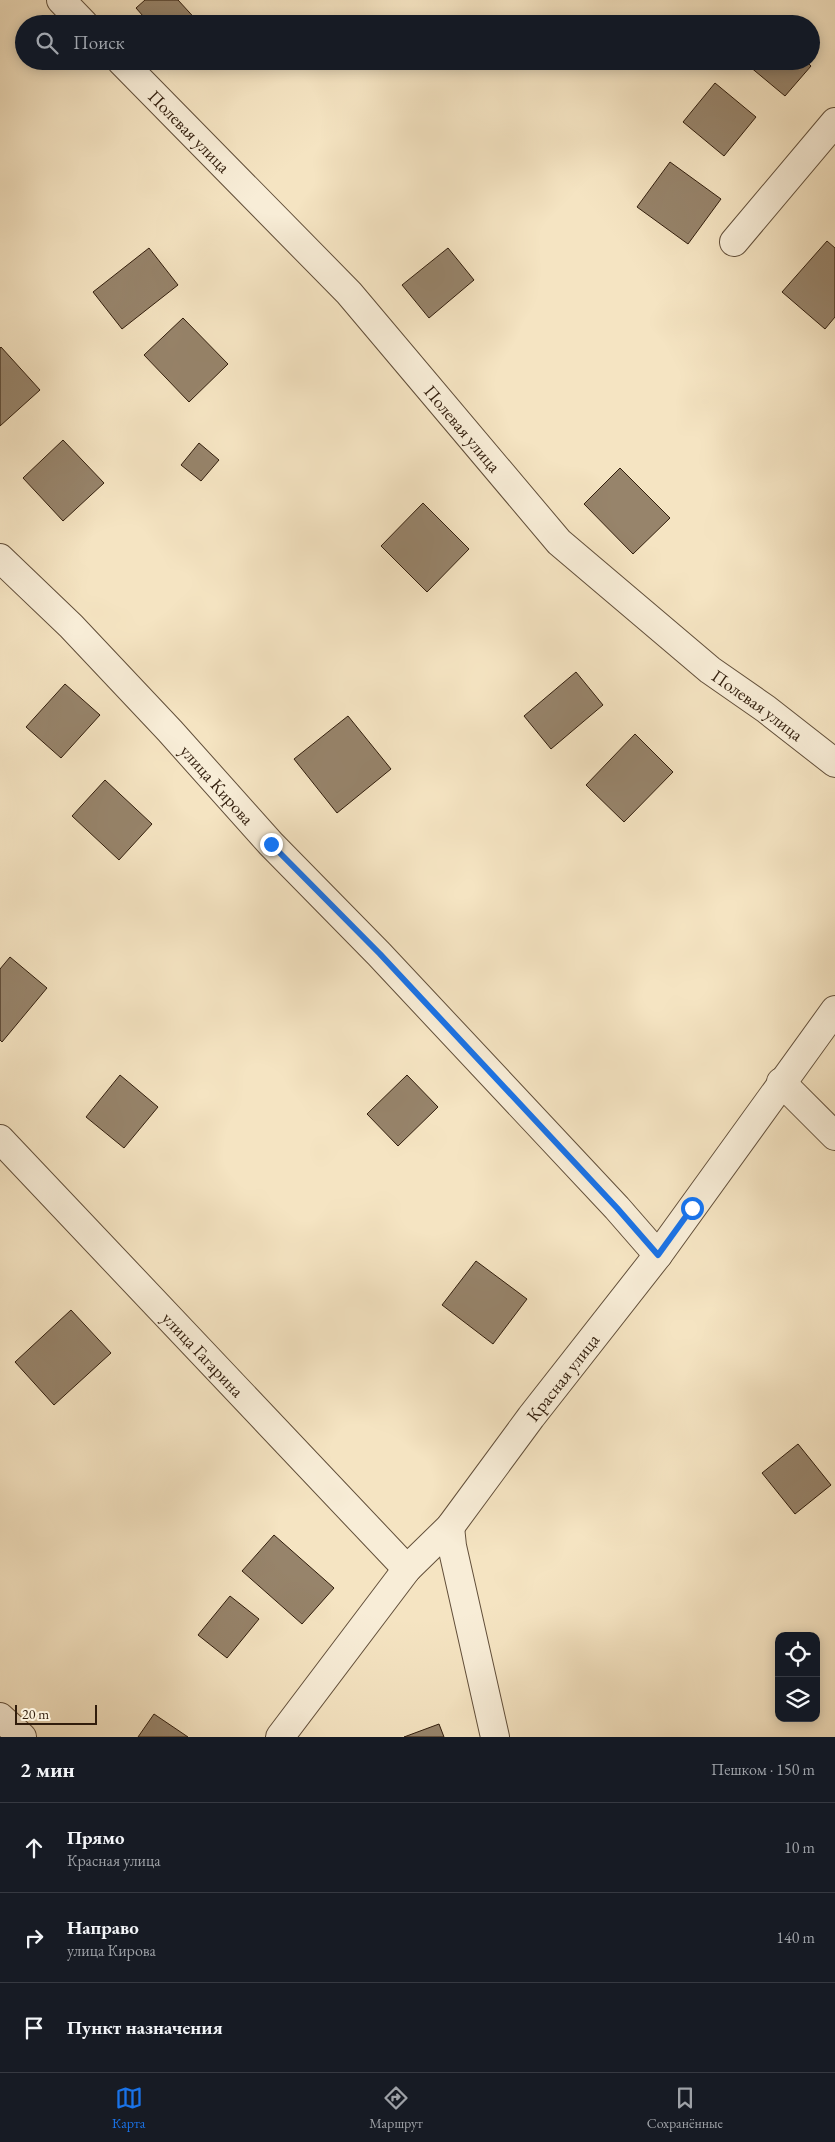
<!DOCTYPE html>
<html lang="ru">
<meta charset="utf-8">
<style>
body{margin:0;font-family:"EB Garamond",serif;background:#20242c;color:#f1f3f6}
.controls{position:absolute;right:15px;bottom:15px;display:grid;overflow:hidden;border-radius:10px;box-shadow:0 2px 12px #0003}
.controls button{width:45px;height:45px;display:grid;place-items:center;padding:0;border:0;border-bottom:1px solid #363941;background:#171b24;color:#f1f3f6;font:25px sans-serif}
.scale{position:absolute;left:15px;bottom:12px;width:82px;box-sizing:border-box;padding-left:5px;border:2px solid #311d0c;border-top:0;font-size:14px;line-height:18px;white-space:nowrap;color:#311d0c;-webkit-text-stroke:4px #f8edd7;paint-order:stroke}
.stop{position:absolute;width:15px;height:15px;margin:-11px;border:4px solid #1a73e8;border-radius:50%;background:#fff}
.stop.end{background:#1a73e8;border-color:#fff;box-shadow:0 1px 5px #0008}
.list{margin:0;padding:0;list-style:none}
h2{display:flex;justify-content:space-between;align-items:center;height:65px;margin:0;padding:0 20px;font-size:21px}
h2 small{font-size:16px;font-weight:400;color:#9ea1a6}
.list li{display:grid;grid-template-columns:32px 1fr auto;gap:15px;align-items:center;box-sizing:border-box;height:90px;padding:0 20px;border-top:1px solid #363941}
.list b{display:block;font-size:19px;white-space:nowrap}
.list p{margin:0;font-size:16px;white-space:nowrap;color:#9ea1a6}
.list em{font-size:16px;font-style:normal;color:#9ea1a6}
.icon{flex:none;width:28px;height:28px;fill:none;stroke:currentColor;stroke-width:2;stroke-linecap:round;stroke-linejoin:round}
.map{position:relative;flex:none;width:835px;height:1737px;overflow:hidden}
.search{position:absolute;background:#171b24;box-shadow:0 2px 12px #0003;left:15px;right:15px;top:15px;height:55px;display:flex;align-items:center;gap:12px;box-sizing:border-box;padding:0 18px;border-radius:28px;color:#9ea1a6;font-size:19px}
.sheet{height:335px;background:#171b24}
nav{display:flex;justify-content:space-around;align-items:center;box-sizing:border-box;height:70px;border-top:1px solid #363941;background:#171b24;font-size:14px;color:#9ea1a6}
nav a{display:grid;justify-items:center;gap:2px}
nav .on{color:#1a73e8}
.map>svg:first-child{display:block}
.building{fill:#97846b;stroke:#311d0c}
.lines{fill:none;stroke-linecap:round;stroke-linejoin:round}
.minor-casing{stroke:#624f3a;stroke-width:30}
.minor{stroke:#f8edd7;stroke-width:28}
.route{stroke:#1a73e8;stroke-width:6}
.labels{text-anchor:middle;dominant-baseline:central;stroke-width:5;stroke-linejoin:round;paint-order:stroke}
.street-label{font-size:18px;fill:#311d0c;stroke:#f8edd7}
</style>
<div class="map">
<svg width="835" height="1737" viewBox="0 0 835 1737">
<rect width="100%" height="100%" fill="#f5e4c2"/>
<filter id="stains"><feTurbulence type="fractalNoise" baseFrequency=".004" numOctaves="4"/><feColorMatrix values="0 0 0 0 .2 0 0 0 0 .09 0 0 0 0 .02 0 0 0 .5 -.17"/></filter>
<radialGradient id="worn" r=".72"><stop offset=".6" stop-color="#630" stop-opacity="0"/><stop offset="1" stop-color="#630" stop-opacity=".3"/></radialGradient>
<g class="building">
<path d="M145,0H178L200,24H150L136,8Z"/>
<path d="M743,61H806L811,66L785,96Z"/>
<path d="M715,83L756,117L724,156L683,122Z"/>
<path d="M670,162L721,199L688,244L637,207Z"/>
<path d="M827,241L835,248V317L825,329L782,292Z"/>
<path d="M149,248L178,285L122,329L93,292Z"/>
<path d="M448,248L474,280L429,318L402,285Z"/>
<path d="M183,318L228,364L189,402L144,355Z"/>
<path d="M1,347L40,390L0,426V348Z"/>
<path d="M63,440L104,483L63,521L23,478Z"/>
<path d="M199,443L219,460L201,481L181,465Z"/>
<path d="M620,468L670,518L633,554L584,504Z"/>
<path d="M423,503L469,549L427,592L381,546Z"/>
<path d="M576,672L603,705L551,749L524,716Z"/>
<path d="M65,684L100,715L61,758L26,727Z"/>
<path d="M348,716L391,769L337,813L294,759Z"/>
<path d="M635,734L673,772L624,822L586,785Z"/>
<path d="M105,780L152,824L119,860L72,816Z"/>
<path d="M10,957L47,988L2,1042L0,1040V969Z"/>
<path d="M120,1075L158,1107L124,1148L86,1117Z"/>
<path d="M407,1075L438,1107L398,1146L367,1114Z"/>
<path d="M476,1261L527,1299L493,1344L442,1305Z"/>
<path d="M71,1310L111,1353L54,1405L15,1362Z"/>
<path d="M798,1444L831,1485L795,1514L762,1473Z"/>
<path d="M274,1535L334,1588L302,1624L242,1571Z"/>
<path d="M230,1596L259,1619L227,1658L198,1635Z"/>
<path d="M154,1714L188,1737H138Z"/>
<path d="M439,1724L444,1737H404Z"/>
</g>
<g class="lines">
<defs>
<g id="minor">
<path d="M61,0L84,24"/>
<path id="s1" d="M121,61L349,293L559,542L710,670L766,709L835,763"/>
<path d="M734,242L835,122"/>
<path id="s2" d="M0,558L71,626L170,731L271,844L379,954L617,1208L658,1255"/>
<path d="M781,1082L835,1136"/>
<path id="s3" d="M0,1139L407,1569"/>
<path d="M450,1527L452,1546L495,1737"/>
<path d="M0,1717L22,1737"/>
<path id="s4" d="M280,1737L407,1569L450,1527L531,1417L658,1255L835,1010"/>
</g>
</defs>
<use href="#minor" class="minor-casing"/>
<use href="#minor" class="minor"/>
</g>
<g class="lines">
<path class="route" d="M271,844L380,954L617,1208L658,1255L692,1208"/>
</g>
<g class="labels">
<g class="street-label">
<text stroke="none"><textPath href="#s1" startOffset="98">Полевая улица</textPath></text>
<text stroke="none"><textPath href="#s1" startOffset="502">Полевая улица</textPath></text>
<text stroke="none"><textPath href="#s1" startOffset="908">Полевая улица</textPath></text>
<text stroke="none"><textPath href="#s2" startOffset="314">улица Кирова</textPath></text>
<text stroke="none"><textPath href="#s3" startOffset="296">улица Гагарина</textPath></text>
<text stroke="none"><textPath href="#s4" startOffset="458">Красная улица</textPath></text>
</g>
</g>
<rect width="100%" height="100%" filter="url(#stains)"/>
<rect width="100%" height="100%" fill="url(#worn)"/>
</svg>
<div class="controls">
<button><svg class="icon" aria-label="locate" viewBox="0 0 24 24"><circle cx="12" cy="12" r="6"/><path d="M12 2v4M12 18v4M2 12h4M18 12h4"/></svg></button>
<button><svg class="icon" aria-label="layers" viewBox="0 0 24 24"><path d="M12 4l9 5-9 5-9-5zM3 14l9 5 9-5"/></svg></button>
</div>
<div class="scale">20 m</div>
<div class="stop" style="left:692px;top:1208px"></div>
<div class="stop end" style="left:271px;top:844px"></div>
<div class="search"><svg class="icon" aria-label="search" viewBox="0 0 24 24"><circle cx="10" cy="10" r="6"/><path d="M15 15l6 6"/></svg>Поиск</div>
</div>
<section class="sheet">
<h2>2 мин<small>Пешком · 150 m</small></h2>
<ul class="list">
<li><svg class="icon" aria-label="ahead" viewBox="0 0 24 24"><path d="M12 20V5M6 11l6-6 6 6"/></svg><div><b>Прямо</b><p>Красная улица</p></div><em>10 m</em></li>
<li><svg class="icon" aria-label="right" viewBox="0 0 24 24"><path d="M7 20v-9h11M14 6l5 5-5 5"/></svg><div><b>Направо</b><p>улица Кирова</p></div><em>140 m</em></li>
<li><svg class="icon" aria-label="arrive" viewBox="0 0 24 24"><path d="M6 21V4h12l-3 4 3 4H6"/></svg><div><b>Пункт назначения</b></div></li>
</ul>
</section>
<nav>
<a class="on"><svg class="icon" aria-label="map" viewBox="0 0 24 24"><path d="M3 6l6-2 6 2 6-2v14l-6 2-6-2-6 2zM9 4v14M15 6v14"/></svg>Карта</a>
<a><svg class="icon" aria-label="directions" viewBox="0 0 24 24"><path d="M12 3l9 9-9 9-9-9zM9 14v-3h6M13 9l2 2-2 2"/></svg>Маршрут</a>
<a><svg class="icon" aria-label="saved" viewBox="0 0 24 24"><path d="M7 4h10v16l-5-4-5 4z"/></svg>Сохранённые</a>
</nav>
